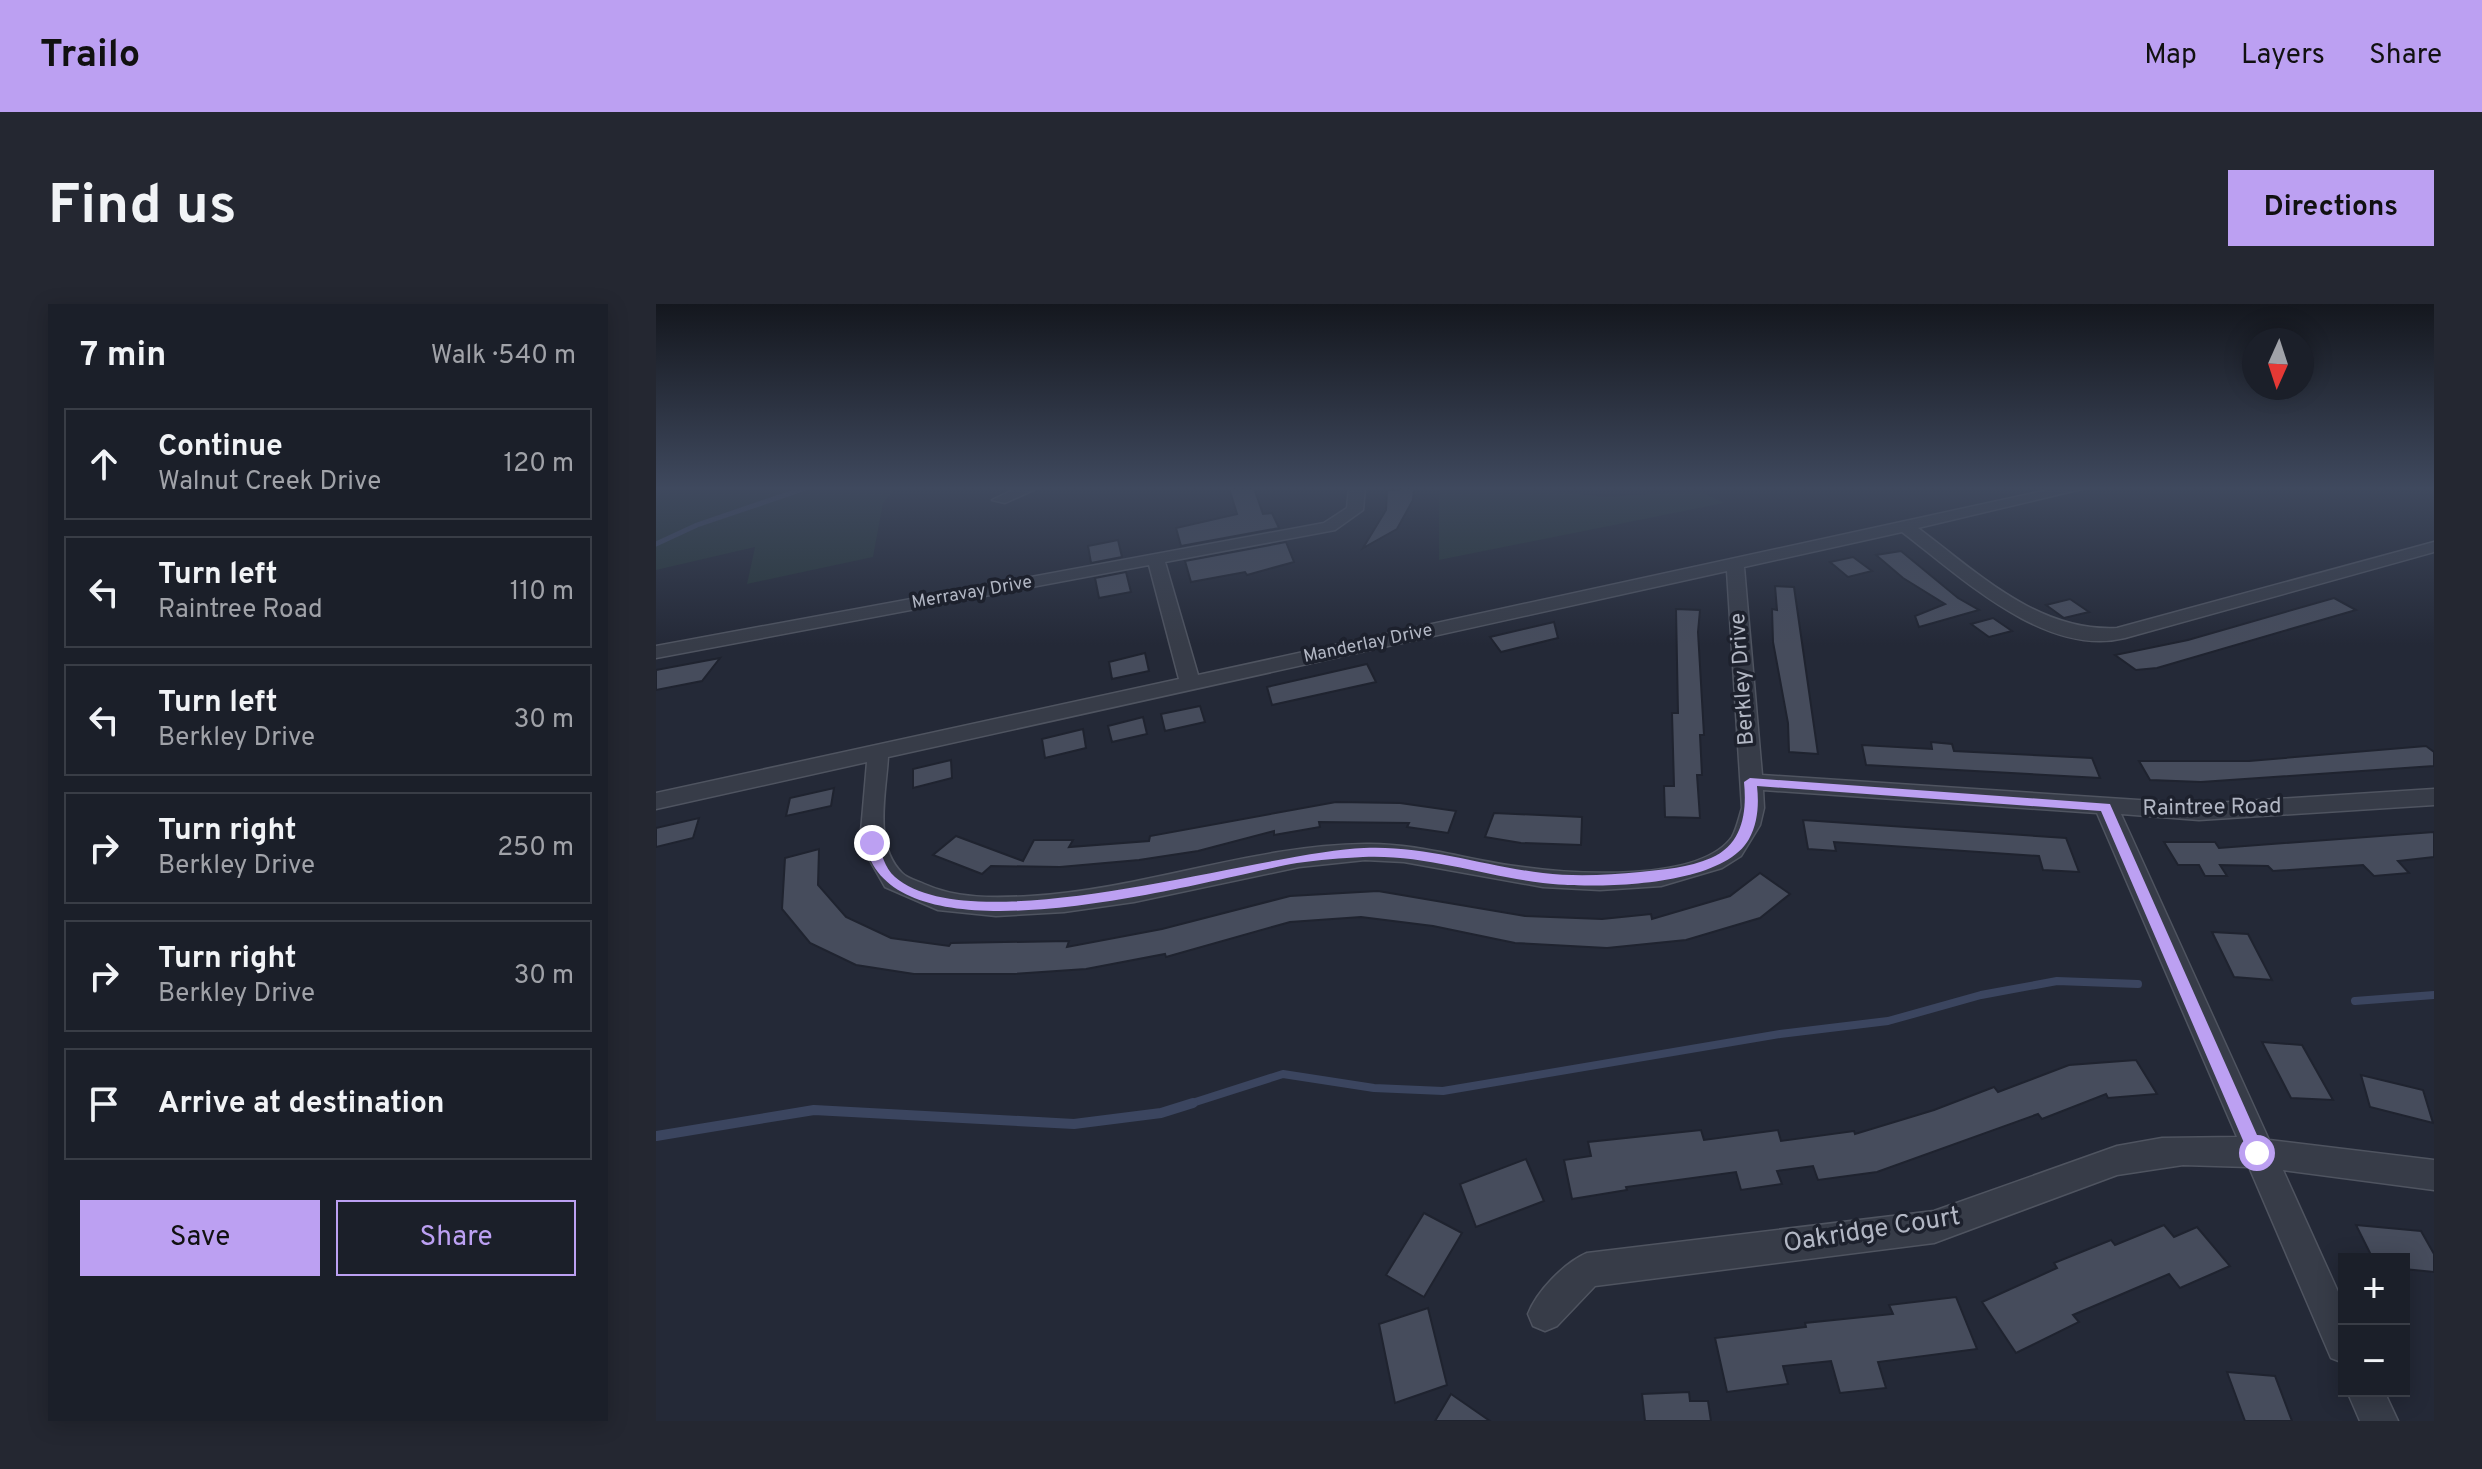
<!DOCTYPE html>
<meta charset="utf-8">
<style>
body{margin:0;font-family:Overpass,sans-serif;background:#242731;color:#f1f3f6}
.controls{position:absolute;right:24px;bottom:24px;display:grid;overflow:hidden;border-radius:0px;box-shadow:0 4px 20px #0003}
.controls button{width:72px;height:72px;display:grid;place-items:center;padding:0;border:0;border-bottom:2px solid #393d46;background:#1b1f29;color:#f1f3f6;font:40px sans-serif}
.compass{position:absolute;left:1586px;top:24px;width:72px;height:72px;border-radius:50%;background:#1b1f29;box-shadow:0 4px 20px #0003;rotate:183deg}
.stop{position:absolute;width:24px;height:24px;margin:-18px;border:6px solid #bca0f2;border-radius:50%;background:#fff}
.stop.end{background:#bca0f2;border-color:#fff;box-shadow:0 2px 8px #0008}
.list{margin:0;padding:0;list-style:none}
h2{display:flex;justify-content:space-between;align-items:center;height:104px;margin:0;padding:0 32px;font-size:34px}
h2 small{font-size:26px;font-weight:400;color:#a0a2a8}
.list li{display:grid;grid-template-columns:52px 1fr auto;gap:24px;align-items:center;box-sizing:border-box;height:112px;margin:0 16px 16px;padding:0 16px;border:2px solid #393d46;border-radius:0px}
.list b{display:block;font-size:30px;white-space:nowrap}
.list p{margin:0;font-size:26px;white-space:nowrap;color:#a0a2a8}
.list em{font-size:26px;font-style:normal;color:#a0a2a8}
.actions{display:flex;gap:16px;padding:24px 32px}
.actions a{flex:1;padding:18px 0;border:2px solid #bca0f2;border-radius:0px;text-align:center;font-size:28px;color:#bca0f2}
.actions .main{background:#bca0f2;color:#111}
.icon{flex:none;width:44px;height:44px;fill:none;stroke:currentColor;stroke-width:2;stroke-linecap:round;stroke-linejoin:round}
.map{position:relative;flex:none;width:1778px;height:1117px;overflow:hidden;border-radius:0px}
header{display:flex;align-items:center;gap:48px;box-sizing:border-box;height:112px;padding:0 40px;background:#bca0f2;color:#111}
header strong{font-size:38px}
nav{display:flex;gap:44px;margin-inline-start:auto;font-size:28px}
.intro{display:flex;align-items:center;justify-content:space-between;box-sizing:border-box;height:192px;padding:0 48px}
h1{margin:0;font-size:56px}
.button{padding:20px 36px;border-radius:0px;background:#bca0f2;color:#111;font-size:28px;font-weight:700}
main{display:flex;gap:48px;padding:0 48px}
aside{flex:1;background:#1b1f29;border-radius:0px;box-shadow:0 4px 20px #0003}
.map>svg:first-child{display:block}
.green{fill:#273639}
.lines{fill:none;stroke-linecap:round;stroke-linejoin:round}
.stream-far2{stroke:#3b455f;stroke-width:5}
.stream-far1{stroke:#3b455f;stroke-width:8}
.stream{stroke:#3b455f;stroke-width:10}
.building{fill:#464c5c;stroke:#1f232f;stroke-width:2}
.street-casing{stroke:#4f5460;stroke-width:3}
.street{fill:#373c48;fill-rule:evenodd}
.route{fill:#bca0f2}
.labels{text-anchor:middle;dominant-baseline:central;stroke-width:7;stroke-linejoin:round;paint-order:stroke}
.far-street-label{font-size:18px;fill:#b2b7c4;stroke:#1d212d}
.street-label{font-size:22px;fill:#b2b7c4;stroke:#1d212d}
.near-street-label{font-size:26px;fill:#b2b7c4;stroke:#1d212d}
</style>
<header>
<strong>Trailo</strong>
<nav><a>Map</a><a>Layers</a><a>Share</a></nav>
</header>
<div class="intro"><h1>Find us</h1><a class="button">Directions</a></div>
<main>
<aside>
<h2>7 min<small>Walk · 540 m</small></h2>
<ul class="list">
<li><svg class="icon" aria-label="ahead" viewBox="0 0 24 24"><path d="M12 20V5M6 11l6-6 6 6"/></svg><div><b>Continue</b><p>Walnut Creek Drive</p></div><em>120 m</em></li>
<li><svg class="icon" aria-label="left" viewBox="0 0 24 24"><path d="M17 20v-9H6M10 6l-5 5 5 5"/></svg><div><b>Turn left</b><p>Raintree Road</p></div><em>110 m</em></li>
<li><svg class="icon" aria-label="left" viewBox="0 0 24 24"><path d="M17 20v-9H6M10 6l-5 5 5 5"/></svg><div><b>Turn left</b><p>Berkley Drive</p></div><em>30 m</em></li>
<li><svg class="icon" aria-label="right" viewBox="0 0 24 24"><path d="M7 20v-9h11M14 6l5 5-5 5"/></svg><div><b>Turn right</b><p>Berkley Drive</p></div><em>250 m</em></li>
<li><svg class="icon" aria-label="right" viewBox="0 0 24 24"><path d="M7 20v-9h11M14 6l5 5-5 5"/></svg><div><b>Turn right</b><p>Berkley Drive</p></div><em>30 m</em></li>
<li><svg class="icon" aria-label="arrive" viewBox="0 0 24 24"><path d="M6 21V4h12l-3 4 3 4H6"/></svg><div><b>Arrive at destination</b></div></li>
</ul>
<div class="actions"><a class="main">Save</a><a>Share</a></div>
</aside>
<div class="map">
<svg width="1778" height="1117" viewBox="0 0 1778 1117">
<rect width="100%" height="100%" fill="#242937"/>
<g class="green">
<path d="M0,184H240L227,199L217,253L91,280L99,243L0,266Z"/>
<path d="M783,184H871L949,193L1043,187L1068,199L783,256Z"/>
</g>
<g class="lines">
<path class="stream-far2" d="M0,240L41,221L150,184"/>
<g class="stream-far1">
<path d="M1699,697L1778,691"/>
<path d="M530,801L627,770L718,784L787,787L1124,730L1232,717L1325,691L1401,677L1482,680"/>
</g>
<path class="stream" d="M0,832L158,806L418,820L505,809L537,799"/>
</g>
<g class="building">
<path d="M573,184H598L607,210L616,209L623,224L525,242L520,224L581,210Z"/>
<path d="M758,184L757,196L741,225L707,244L730,206L731,186Z"/>
<path d="M462,236L466,253L435,259L432,242Z"/>
<path d="M630,238L638,258L591,271L589,268L535,278L529,257Z"/>
<path d="M1245,247L1302,294L1323,306L1263,323L1259,312L1289,300L1247,274L1220,251Z"/>
<path d="M1197,253L1216,267L1192,273L1174,258Z"/>
<path d="M470,268L475,288L443,294L439,274Z"/>
<path d="M1119,282L1138,283L1162,450L1133,448L1132,419L1117,338L1116,305L1121,306Z"/>
<path d="M1678,294L1700,306L1501,364L1480,366L1459,351L1532,336Z"/>
<path d="M1414,295L1433,308L1408,314L1390,301Z"/>
<path d="M1020,305L1044,306L1042,328L1048,431H1044L1046,471H1041L1044,514L1009,513L1008,482H1018L1016,409H1022Z"/>
<path d="M1337,314L1356,327L1333,333L1315,320Z"/>
<path d="M898,318L902,334L845,348L834,333Z"/>
<path d="M489,349L493,367L456,375L453,358Z"/>
<path d="M64,354L46,377L0,386V366Z"/>
<path d="M711,360L720,378L616,401L611,383Z"/>
<path d="M544,402L549,418L509,427L505,410Z"/>
<path d="M487,413L491,430L456,438L452,422Z"/>
<path d="M427,425L430,444L389,454L386,435Z"/>
<path d="M1275,438L1296,440L1298,447L1436,454L1444,474L1210,461L1206,441L1276,445Z"/>
<path d="M1770,442L1778,448V462L1545,478L1494,476L1483,457H1593Z"/>
<path d="M295,456L296,474L257,484V465Z"/>
<path d="M178,484L175,502L130,512L134,494Z"/>
<path d="M680,498L744,499L800,507L792,529L751,523L753,519L663,518L664,523L618,531V527L542,547L483,556L404,563L335,562L326,570L277,551L300,532L367,557L378,536H417L413,543L493,537L494,532Z"/>
<path d="M838,509L926,513L925,541L865,539L829,533Z"/>
<path d="M43,514L37,534L0,543V524Z"/>
<path d="M1147,516L1410,534L1423,568L1387,566L1383,552L1178,538L1180,547L1152,545Z"/>
<path d="M1778,528V553L1742,557L1753,569L1718,572L1707,561L1617,567L1612,562L1564,561L1571,572H1549L1543,561H1522L1508,538H1559L1563,544Z"/>
<path d="M163,545L162,581L190,613L235,634L293,642L295,639L413,637L411,643L506,625L634,592L722,587L869,612L946,615L995,610L996,615L1074,592L1104,569L1134,590L1104,614L1030,636L951,644L859,639L777,622L705,613L634,618L510,653L509,650L430,665L357,670H258L200,661L154,639L126,605L129,554Z"/>
<path d="M1556,628L1592,630L1616,676L1578,673Z"/>
<path d="M1606,738L1646,741L1677,796L1635,794Z"/>
<path d="M1480,756L1501,790L1452,794L1450,790L1386,815L1382,810L1221,868L1162,876L1157,862L1121,867L1126,880L1085,886L1080,868L970,883L971,886L916,895L908,856L935,852L932,838L1045,826L1048,836L1122,826L1125,837L1198,827L1199,830L1278,806L1338,783L1342,788L1413,761Z"/>
<path d="M1705,771L1767,786L1777,819L1714,803Z"/>
<path d="M870,855L888,897L820,923L804,880Z"/>
<path d="M768,909L806,929L768,993L730,971Z"/>
<path d="M1508,921L1518,933L1541,923L1574,962L1524,984L1513,970L1417,1011L1423,1018L1360,1049L1326,998L1401,964L1398,959L1455,936L1459,941Z"/>
<path d="M1700,921L1765,927L1778,950V968L1748,965V955H1717Z"/>
<path d="M1300,993L1321,1045L1222,1058L1230,1084L1184,1089L1175,1057L1127,1062L1132,1080L1071,1088L1059,1034L1150,1023L1149,1019L1237,1010L1233,1001Z"/>
<path d="M772,1004L791,1081L739,1099L723,1020Z"/>
<path d="M1571,1068L1619,1072L1636,1117H1589Z"/>
<path d="M1033,1088L1034,1097H1052L1055,1117H989L986,1090Z"/>
<path d="M795,1090L834,1117H779Z"/>
</g>
<g class="lines">
<defs>
<g id="street">
<path d="M361,184H382L349,199L336,196Z"/>
<path d="M693,184H709L707,206L679,226L509,258L542,371L1401,184H1430L1262,224C1322,269 1382,328 1461,324L1778,238V248L1469,334C1389,354 1304,272 1246,228L1088,263L1106,471L1543,500L1778,485V501L1543,516L1465,510L1613,836L1778,856V886L1627,866L1688,1001V1059L1675,1054L1593,863L1527,861L1461,871L1278,939L939,982L901,1022L889,1027L877,1022L872,1010C881,987 908,959 931,949L1278,907L1461,842L1506,834L1581,833L1441,509L1107,486L1108,504L1104,521L1085,552L1066,564L1005,582L944,586L887,583L748,558L709,556L643,563L478,598L408,608L340,612L282,606L229,583L204,539L211,458L0,505V489L523,375L493,261L0,354V342L668,219L691,204ZM1071,267L1086,504C1083,513 1081,524 1076,533C1043,579 916,570 866,563C814,557 763,539 710,540C597,541 488,585 375,592C339,594 301,595 268,580C261,577 251,574 246,569C217,540 230,490 232,453Z"/>
<path d="M1691,1087H1728L1742,1117H1704Z"/>
</g>
</defs>
<use href="#street" class="street-casing"/>
<use href="#street" class="street"/>
</g>
<linearGradient id="sky" x2="0" y2="1"><stop stop-color="#14171e"/><stop offset="0.54" stop-color="#3f495e"/><stop offset="1" stop-color="#3f495e" stop-opacity="0"/></linearGradient>
<rect width="1778" height="341" fill="url(#sky)"/>
<path class="route" d="M1094,474L1454,500L1609,849L1607,855H1595L1445,507L1101,482C1103,500 1102,519 1093,535C1066,584 936,585 887,579C828,572 768,550 707,553C686,554 662,556 641,559C555,574 235,670 209,539L220,536C226,548 228,564 239,573C317,641 605,548 708,544C768,541 828,562 887,569C919,573 953,571 984,568C1009,565 1032,564 1055,554C1087,540 1091,508 1088,478Z"/>
<g class="labels">
<g class="far-street-label">
<text transform="translate(316 289) rotate(-10)">Merravay Drive</text>
<text transform="translate(712 340) rotate(-12)">Manderlay Drive</text>
</g>
<g class="street-label">
<text transform="translate(1087 375) rotate(-94)">Berkley Drive</text>
<text transform="translate(1556 504) rotate(-1)">Raintree Road</text>
</g>
<g class="near-street-label">
<text transform="translate(1216 927) rotate(-9)">Oakridge Court</text>
</g>
</g>
</svg>
<div class="controls">
<button>+</button>
<button>−</button>
</div>
<svg class="compass" viewBox="-18 -18 36 36"><path d="M0-13l5 13h-10z" fill="#e53935"/><path d="M0 13l5-13h-10z" fill="#a0a2a8"/></svg>
<div class="stop" style="left:1601px;top:849px"></div>
<div class="stop end" style="left:216px;top:539px"></div>
</div>
</main>
